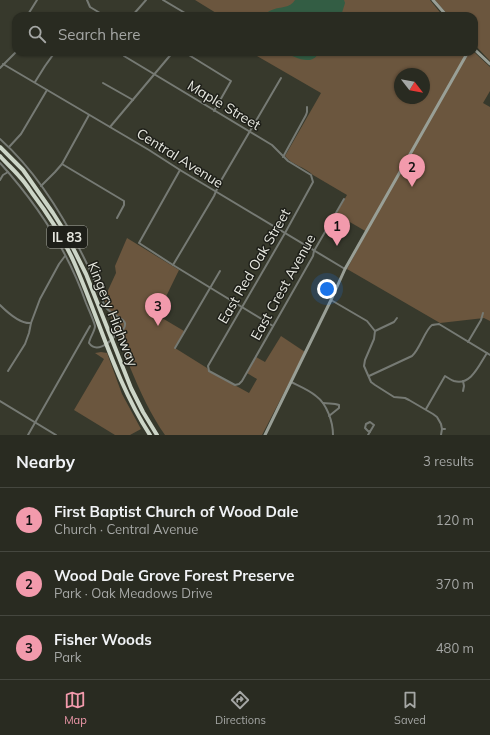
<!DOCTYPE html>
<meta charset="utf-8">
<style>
body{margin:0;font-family:Mulish,sans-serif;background:#35372e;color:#f1f3f6}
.compass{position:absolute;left:394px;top:68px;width:36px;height:36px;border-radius:50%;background:#292b21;box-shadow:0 1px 3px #0004;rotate:121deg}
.you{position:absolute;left:327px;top:289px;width:14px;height:14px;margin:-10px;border:3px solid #fff;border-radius:50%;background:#1a73e8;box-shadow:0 0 0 6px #1a73e833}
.badge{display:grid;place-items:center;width:26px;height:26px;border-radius:50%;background:#f29aac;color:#111;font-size:13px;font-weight:700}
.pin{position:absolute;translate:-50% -33px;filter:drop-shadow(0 1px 2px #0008)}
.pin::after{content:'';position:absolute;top:21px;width:14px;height:12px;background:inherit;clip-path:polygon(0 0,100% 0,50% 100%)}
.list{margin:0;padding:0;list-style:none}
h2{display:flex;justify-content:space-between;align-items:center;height:52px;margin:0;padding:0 16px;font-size:17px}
h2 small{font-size:13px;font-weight:400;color:#a5a7a5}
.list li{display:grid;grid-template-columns:26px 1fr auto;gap:12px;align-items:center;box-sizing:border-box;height:64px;padding:0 16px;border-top:1px solid #45473f}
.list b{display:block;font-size:15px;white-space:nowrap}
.list p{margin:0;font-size:13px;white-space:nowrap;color:#a5a7a5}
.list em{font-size:13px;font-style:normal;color:#a5a7a5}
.icon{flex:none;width:22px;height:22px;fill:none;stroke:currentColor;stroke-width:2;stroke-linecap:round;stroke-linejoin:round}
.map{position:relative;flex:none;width:490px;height:435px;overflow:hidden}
.search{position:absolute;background:#292b21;box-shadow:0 1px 3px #0004;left:12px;right:12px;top:12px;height:44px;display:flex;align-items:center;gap:10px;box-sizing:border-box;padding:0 14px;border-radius:12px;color:#a5a7a5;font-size:15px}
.sheet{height:244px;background:#292b21}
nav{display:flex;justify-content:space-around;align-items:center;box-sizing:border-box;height:56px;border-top:1px solid #45473f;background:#292b21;font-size:11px;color:#a5a7a5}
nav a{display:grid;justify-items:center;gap:2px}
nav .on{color:#f29aac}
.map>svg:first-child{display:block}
.green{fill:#6b563e;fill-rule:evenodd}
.water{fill:#335d44}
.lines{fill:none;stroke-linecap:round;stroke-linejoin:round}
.street{stroke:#767a74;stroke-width:2}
.secondary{stroke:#999f96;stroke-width:3}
.highway{stroke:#ccd5c7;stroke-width:4}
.labels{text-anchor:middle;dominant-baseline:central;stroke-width:3;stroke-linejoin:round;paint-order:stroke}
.shield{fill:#1e1f19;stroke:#abaca4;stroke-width:1}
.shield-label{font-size:13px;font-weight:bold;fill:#e7e8e0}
.street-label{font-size:14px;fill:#e7e8e0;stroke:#1e1f19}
</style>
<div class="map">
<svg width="490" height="435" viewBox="0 0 490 435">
<rect width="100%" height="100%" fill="#37392c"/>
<g class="green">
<path d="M195,0H430L443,16H221Z"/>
<path d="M435,0H490V61L474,44V16H449Z"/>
<path d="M250,52H474L490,67V91L483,103L490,107V321L484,318L440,323L347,269L367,232L336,214L347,195L313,175C305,167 292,165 285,156L321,93ZM400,74H424V98H400Z"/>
<path d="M127,238L179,270L157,315L184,331L175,348L207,368L209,371L249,393L257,379L247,373L256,357L265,362L281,336L305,352L262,435H165C137,395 122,344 104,299L116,273L115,266Z"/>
<path d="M101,352L107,353L122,394L141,429L130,435H115L74,410L104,359L95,353Z"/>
</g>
<g class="water">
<path d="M295,0H344L345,3L341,16H264C273,4 289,11 295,0Z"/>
<path d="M283,52H319C312,68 294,56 283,52Z"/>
</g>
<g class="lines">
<g class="street">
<path d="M87,0L90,7L105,16"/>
<path d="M163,0L190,16"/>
<path d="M27,16L37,0"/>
<path d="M132,16L146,0"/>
<path d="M184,52L231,81L214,111"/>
<path d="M124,56L272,145L288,161L311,175L313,182L285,233L208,366L209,371L235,385L239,384L242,381L313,256L314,251L344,199"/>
<path d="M3,64L149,150L180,170L345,269"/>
<path d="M0,68L16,52"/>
<path d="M35,82L45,66L55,52"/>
<path d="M103,83L133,100"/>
<path d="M110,127L173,52"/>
<path d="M0,139C38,173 65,218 87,264C94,277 98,292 105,306C109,314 124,318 125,323C126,330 118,333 114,337C108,344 96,353 89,343C90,337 95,331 95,326C94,321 88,308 86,303C68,251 37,204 0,163"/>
<path d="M9,147L21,134L47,90"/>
<path d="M283,157L306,115L307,112V107"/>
<path d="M62,164L124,201V205L117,218"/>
<path d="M180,170L139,243L173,265L273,326"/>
<path d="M0,180L3,175L8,172"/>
<path d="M41,186L55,172L62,164L89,115"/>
<path d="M173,265L214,196L219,184L281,78"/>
<path d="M331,300L367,321L375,331L374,339L365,360L364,366L371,382L375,385L394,397L405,398L409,400L433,414L437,417L441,424L442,429H445"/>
<path d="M0,305C7,312 21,324 31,323"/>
<path d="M375,331L394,322L397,318"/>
<path d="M468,342L481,320L483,313"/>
<path d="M175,348L220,271"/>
<path d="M8,371L25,344L29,333L31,323L40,299L59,264L65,256"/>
<path d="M369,376L412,356C420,349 425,330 432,325C433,325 438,324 439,324L490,355"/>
<path d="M463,381L464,386L463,391"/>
<path d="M291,382C299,386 309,390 316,396C327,404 333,422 333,435"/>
<path d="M0,401L56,435"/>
<path d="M323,403C329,404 334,403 339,405V408L329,416"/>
<path d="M426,409L445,376C448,378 451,380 454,381C471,386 479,365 487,353"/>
<path d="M28,435L90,326"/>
<path d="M368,435L374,425L370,422L366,424L365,428L368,431L370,432"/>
<path d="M441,435L442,429"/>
</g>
<g class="secondary">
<path d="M433,0L447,16"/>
<path d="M474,49L490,64"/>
<path d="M265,435L331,300L345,269L468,52"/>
</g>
<g class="highway">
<path d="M0,147L23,170L53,213L65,232L86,274L131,388L143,412L157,435"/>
<path d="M0,156C6,163 13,169 19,176C24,181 28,187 32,193C48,214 62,236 73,260C99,318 115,381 150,435"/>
</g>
</g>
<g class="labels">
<rect class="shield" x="47" y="226" width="40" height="22" rx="3"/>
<g class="shield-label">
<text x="67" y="237">IL 83</text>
</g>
<g class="street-label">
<text transform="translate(224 105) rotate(31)">Maple Street</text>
<text transform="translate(180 158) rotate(32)">Central Avenue</text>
<text transform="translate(254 266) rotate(-60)">East Red Oak Street</text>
<text transform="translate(283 287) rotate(-61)">East Crest Avenue</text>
<text transform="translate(113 314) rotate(68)">Kingery Highway</text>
</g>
</g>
</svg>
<svg class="compass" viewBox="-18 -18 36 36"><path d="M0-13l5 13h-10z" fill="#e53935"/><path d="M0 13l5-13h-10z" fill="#a5a7a5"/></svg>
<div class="you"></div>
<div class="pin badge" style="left:337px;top:246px">1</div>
<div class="pin badge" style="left:412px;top:187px">2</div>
<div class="pin badge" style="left:158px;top:326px">3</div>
<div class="search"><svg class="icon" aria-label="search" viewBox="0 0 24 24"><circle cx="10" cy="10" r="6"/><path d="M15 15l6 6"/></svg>Search here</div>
</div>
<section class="sheet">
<h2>Nearby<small>3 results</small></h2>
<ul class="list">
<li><span class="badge">1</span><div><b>First Baptist Church of Wood Dale</b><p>Church · Central Avenue</p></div><em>120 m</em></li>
<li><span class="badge">2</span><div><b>Wood Dale Grove Forest Preserve</b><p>Park · Oak Meadows Drive</p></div><em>370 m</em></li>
<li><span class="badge">3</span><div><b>Fisher Woods</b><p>Park</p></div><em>480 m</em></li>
</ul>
</section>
<nav>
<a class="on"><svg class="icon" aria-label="map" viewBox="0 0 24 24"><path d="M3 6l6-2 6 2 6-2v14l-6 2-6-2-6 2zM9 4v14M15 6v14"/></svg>Map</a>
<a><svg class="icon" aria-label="directions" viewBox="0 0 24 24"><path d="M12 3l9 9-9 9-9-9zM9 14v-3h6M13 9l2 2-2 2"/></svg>Directions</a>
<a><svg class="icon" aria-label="saved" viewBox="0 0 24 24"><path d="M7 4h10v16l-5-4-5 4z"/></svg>Saved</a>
</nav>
